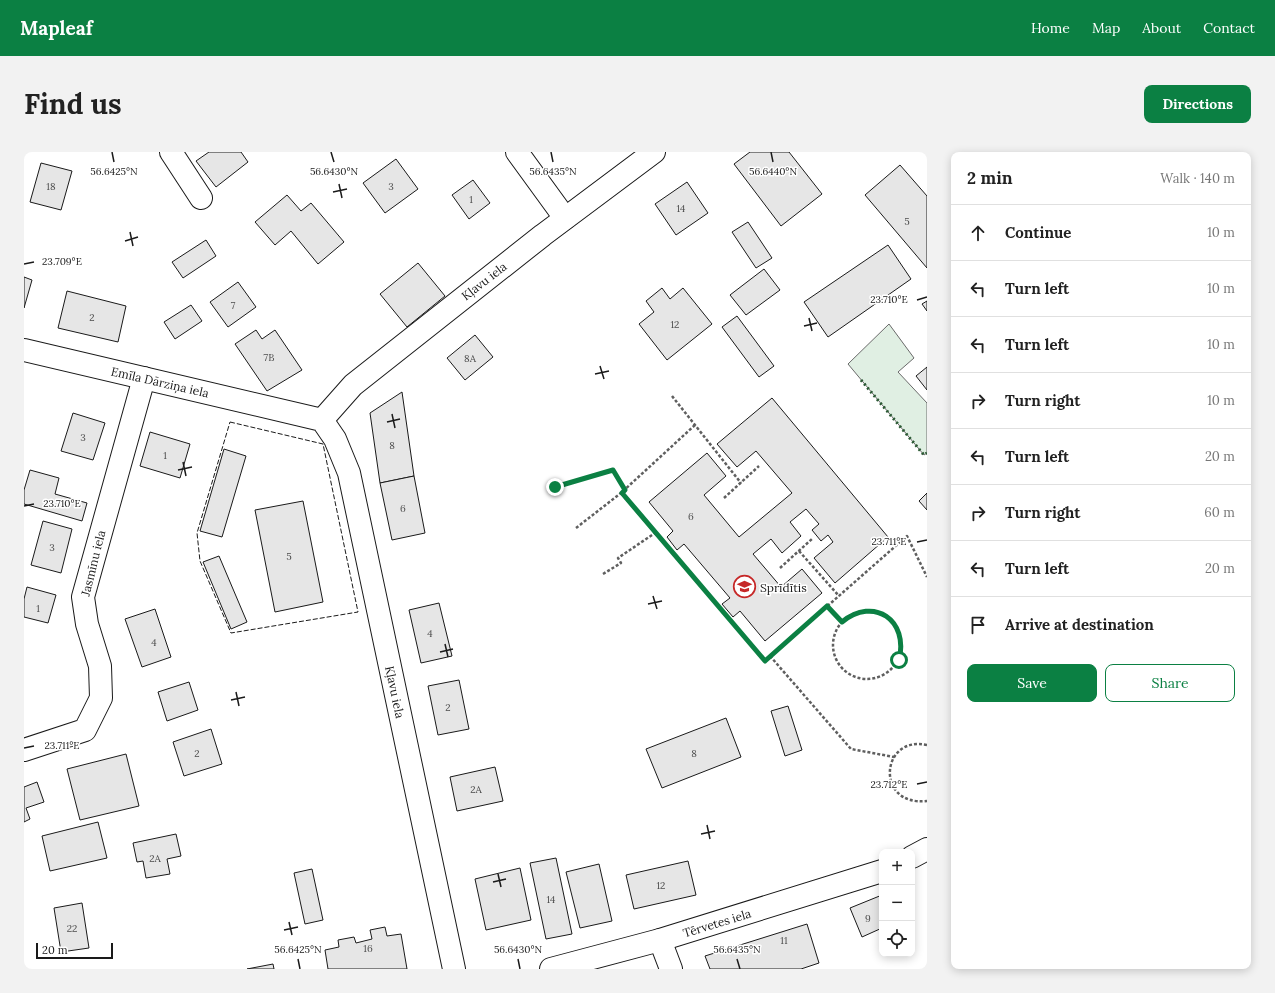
<!DOCTYPE html>
<meta charset="utf-8">
<style>
body{margin:0;font-family:Lora,serif;background:#f2f2f2;color:#222}
.controls{position:absolute;right:12px;bottom:12px;display:grid;overflow:hidden;border-radius:8px;box-shadow:0 2px 10px #0003}
.controls button{width:36px;height:36px;display:grid;place-items:center;padding:0;border:0;border-bottom:1px solid #e0e0e0;background:#fff;color:#222;font:20px sans-serif}
.scale{position:absolute;left:12px;bottom:10px;width:77px;box-sizing:border-box;padding-left:4px;border:2px solid #1a1a1a;border-top:0;font-size:11px;line-height:14px;white-space:nowrap;color:#1a1a1a;-webkit-text-stroke:3px #fff;paint-order:stroke}
.stop{position:absolute;width:12px;height:12px;margin:-9px;border:3px solid #0b8043;border-radius:50%;background:#fff}
.stop.end{background:#0b8043;border-color:#fff;box-shadow:0 1px 4px #0008}
.list{margin:0;padding:0;list-style:none}
h2{display:flex;justify-content:space-between;align-items:center;height:52px;margin:0;padding:0 16px;font-size:17px}
h2 small{font-size:13px;font-weight:400;color:#767676}
.list li{display:grid;grid-template-columns:26px 1fr auto;gap:12px;align-items:center;box-sizing:border-box;height:56px;padding:0 16px;border-top:1px solid #e0e0e0}
.list b{display:block;font-size:15px;white-space:nowrap}
.list em{font-size:13px;font-style:normal;color:#767676}
.actions{display:flex;gap:8px;padding:12px 16px}
.actions a{flex:1;padding:9px 0;border:1px solid #0b8043;border-radius:8px;text-align:center;font-size:14px;color:#0b8043}
.actions .main{background:#0b8043;color:#fff}
.icon{flex:none;width:22px;height:22px;fill:none;stroke:currentColor;stroke-width:2;stroke-linecap:round;stroke-linejoin:round}
.map{position:relative;flex:none;width:903px;height:817px;overflow:hidden;border-radius:8px}
header{display:flex;align-items:center;gap:24px;box-sizing:border-box;height:56px;padding:0 20px;background:#0b8043;color:#fff}
header strong{font-size:19px}
nav{display:flex;gap:22px;margin-inline-start:auto;font-size:14px}
.intro{display:flex;align-items:center;justify-content:space-between;box-sizing:border-box;height:96px;padding:0 24px}
h1{margin:0;font-size:28px}
.button{padding:10px 18px;border-radius:8px;background:#0b8043;color:#fff;font-size:14px;font-weight:700}
main{display:flex;gap:24px;padding:0 24px}
aside{flex:1;background:#fff;border-radius:8px;box-shadow:0 2px 10px #0003}
.map>svg:first-child{display:block}
.green{fill:#e0efe3;stroke:#6a6a6a}
.building{fill:#e6e6e6;stroke:#1a1a1a}
.lines{fill:none;stroke-linecap:round;stroke-linejoin:round}
.minor-casing{stroke:#1a1a1a;stroke-width:24}
.secondary-casing{stroke:#1a1a1a;stroke-width:24}
.path{stroke:#5f5f5f;stroke-width:2.5;stroke-dasharray:3 2;stroke-linecap:butt}
.minor{stroke:#fff;stroke-width:22}
.secondary{stroke:#fff;stroke-width:22}
.hedge{stroke:#2b5a34;stroke-width:3;stroke-dasharray:2 3;stroke-linecap:butt}
.fence{stroke:#1a1a1a;stroke-width:1;stroke-dasharray:5 2;stroke-linecap:butt}
.route{stroke:#0b8043;stroke-width:5}
.ticks{fill:none;stroke:#1a1a1a;stroke-width:1.5}
.labels{text-anchor:middle;dominant-baseline:central;stroke-width:3;stroke-linejoin:round;paint-order:stroke}
.number-label{font-size:10px;fill:#4d4d4d}
.street-label{font-size:12px;fill:#1a1a1a;stroke:#fff}
.poi-label{font-size:12px;fill:#1a1a1a;stroke:#fff;text-anchor:start}
.ticks-label{font-size:10px;text-anchor:middle;fill:#1a1a1a;stroke:#fff;stroke-width:3;stroke-linejoin:round;paint-order:stroke}
</style>
<header>
<strong>Mapleaf</strong>
<nav><a>Home</a><a>Map</a><a>About</a><a>Contact</a></nav>
</header>
<div class="intro"><h1>Find us</h1><a class="button">Directions</a></div>
<main>
<div class="map">
<svg width="903" height="817" viewBox="0 0 903 817">
<rect width="100%" height="100%" fill="#fff"/>
<path class="green" d="M865,172L890,206L874,220L903,251V301L900,303L824,212Z"/>
<g class="building">
<path d="M185,0H217L224,10L192,35L172,9Z"/>
<path d="M726,0H765L798,42L757,74L710,12Z"/>
<path d="M372,7L394,37L361,61L339,31Z"/>
<path d="M17,11L48,19L37,58L6,50Z"/>
<path d="M876,13L903,44V116L841,43Z"/>
<path d="M449,28L466,51L445,67L428,43Z"/>
<path d="M663,30L684,61L652,83L631,52Z"/>
<path d="M263,43L277,59L287,51L320,90L294,112L267,79L251,93L231,70Z"/>
<path d="M724,70L748,106L732,116L708,80Z"/>
<path d="M182,88L192,104L159,126L148,110Z"/>
<path d="M864,93L887,127L804,185L780,150Z"/>
<path d="M394,111L421,144L383,175L356,142Z"/>
<path d="M740,117L756,138L722,163L706,143Z"/>
<path d="M0,125L8,128L0,156Z"/>
<path d="M214,130L232,155L204,175L186,150Z"/>
<path d="M638,136L646,147L659,136L688,172L643,208L615,172L630,160L622,149Z"/>
<path d="M43,139L102,154L94,190L34,176Z"/>
<path d="M903,149V159L898,152Z"/>
<path d="M167,153L178,169L151,187L140,170Z"/>
<path d="M713,164L750,214L735,225L698,175Z"/>
<path d="M232,178L238,187L251,178L278,218L243,239L211,192Z"/>
<path d="M451,183L469,205L441,228L423,206Z"/>
<path d="M903,215V238L892,224Z"/>
<path d="M378,240L390,324L356,331L346,261Z"/>
<path d="M748,246L864,385L811,431L790,406L809,390L804,383L797,389L788,378L795,372L782,357L766,370L777,384L758,401L747,387L729,402L757,435L778,417L798,441L741,489L716,459L709,465L698,452L706,446L660,392L653,398L643,385L649,379L625,350L683,301L702,324L680,343L715,385L768,341L732,299L713,315L693,292Z"/>
<path d="M49,261L81,271L69,308L37,299Z"/>
<path d="M126,280L166,292L156,326L116,314Z"/>
<path d="M200,297L222,304L198,385L176,379Z"/>
<path d="M6,318L35,326L31,342L63,351L58,369L0,352V338Z"/>
<path d="M390,324L401,381L368,388L356,331Z"/>
<path d="M903,341V358L895,349Z"/>
<path d="M279,349L299,450L251,460L231,358Z"/>
<path d="M19,369L48,377L37,421L7,413Z"/>
<path d="M195,404L223,470L207,477L179,410Z"/>
<path d="M3,435L32,443L24,471L0,465V447Z"/>
<path d="M415,451L428,504L397,511L385,458Z"/>
<path d="M131,457L147,505L118,515L101,467Z"/>
<path d="M435,528L445,577L414,583L404,534Z"/>
<path d="M165,530L174,558L143,569L134,540Z"/>
<path d="M764,554L778,598L761,604L747,559Z"/>
<path d="M702,566L717,605L638,636L622,597Z"/>
<path d="M187,577L198,612L160,624L149,590Z"/>
<path d="M102,602L115,654L56,668L43,617Z"/>
<path d="M471,615L479,649L433,659L426,625Z"/>
<path d="M13,630L20,650L2,656L6,667L0,670V635Z"/>
<path d="M74,670L83,706L26,719L18,684Z"/>
<path d="M152,682L157,704L143,707L146,722L122,726L119,709L113,710L109,691Z"/>
<path d="M532,706L548,782L522,787L506,711Z"/>
<path d="M664,709L672,743L610,757L602,723Z"/>
<path d="M575,712L588,769L556,776L542,720Z"/>
<path d="M496,716L507,768L462,778L451,727Z"/>
<path d="M288,717L299,768L281,772L270,721Z"/>
<path d="M858,743V776L838,785L826,756Z"/>
<path d="M58,751L65,796L37,800L30,756Z"/>
<path d="M783,772L795,811L777,817H686L681,804Z"/>
<path d="M361,775L363,784L377,782L383,817H304L301,798L315,795L314,788L330,785L332,791L348,787L346,778Z"/>
<path d="M249,812L250,817H223Z"/>
</g>
<g class="lines">
<defs>
<g id="minor">
<path d="M147,0L177,46"/>
<path d="M493,0L541,66"/>
<path d="M0,198L298,268L311,287L325,321L430,817"/>
<path d="M298,268L329,233L519,83L630,0"/>
<path d="M0,598L61,578L77,546L76,514L63,472L59,445L120,226"/>
<path d="M636,788L647,817"/>
</g>
<g id="secondary">
<path d="M888,705L903,697"/>
<path d="M527,817L636,788L858,719"/>
</g>
</defs>
<use href="#minor" class="minor-casing"/>
<use href="#secondary" class="secondary-casing"/>
<g class="path">
<path d="M648,244L717,331"/>
<path d="M671,273L597,341L741,509L883,384L903,425"/>
<path d="M531,335L589,318L601,338"/>
<path d="M700,346L735,314"/>
<path d="M552,376L597,341"/>
<path d="M775,399L815,444"/>
<path d="M756,416L789,386"/>
<path d="M579,422L597,411L594,406L631,381"/>
<path d="M803,454L818,470"/>
<circle cx="843" cy="493" r="34"/>
<path d="M746,504L827,597L870,605"/>
<path d="M903,593C856,583 851,655 903,649"/>
</g>
<use href="#minor" class="minor"/>
<use href="#secondary" class="secondary"/>
<path class="hedge" d="M837,228L900,303L903,301"/>
<path class="fence" d="M206,270L299,292L334,460L207,481L176,409L173,381Z"/>
</g>
<g class="lines">
<path class="route" d="M531,335L589,318L601,338L598,341L741,509L803,454L818,470C850,444 885,468 875,508"/>
</g>
<path class="ticks" d="M88,0L90,10M307,0L310,10M527,0L529,10M747,0L749,10M315,32L318,46M309,40L323,37M106,80L109,94M101,89L114,85M0,112L10,110M893,148L903,145M785,166L788,179M780,174L793,171M576,214L580,227M571,222L585,219M368,262L371,276M363,270L376,267M159,310L162,324M154,318L168,315M0,354L10,352M893,390L903,388M629,444L633,457M624,452L638,449M421,492L424,505M416,500L429,497M212,540L215,554M207,548L221,545M0,596L10,594M893,632L903,630M683,673L686,687M677,682L691,679M474,722L477,735M469,730L482,727M265,770L268,783M260,778L274,775M274,807L276,817M494,807L496,817M713,807L716,817"/>
<defs>
<symbol id="school-ring" viewBox="-11 -11 22 22"><circle r="9.5" fill="#fff" stroke="#c62828" stroke-width="1.5"/><path d="M0-5L7-2L0 1L-7-2ZM-4 1L0 2.5L4 1V4Q0 6-4 4Z" fill="#c62828"/></symbol>
</defs>
<g fill-rule="evenodd">
<use href="#school-ring" x="708" y="422" width="25" height="25"/>
</g>
<g class="labels">
<g class="number-label">
<text x="27" y="34">18</text>
<text x="367" y="34">3</text>
<text x="447" y="47">1</text>
<text x="657" y="56">14</text>
<text x="883" y="69">5</text>
<text x="209" y="153">7</text>
<text x="68" y="165">2</text>
<text x="651" y="172">12</text>
<text x="245" y="205">7B</text>
<text x="446" y="206">8A</text>
<text x="59" y="285">3</text>
<text x="368" y="293">8</text>
<text x="141" y="303">1</text>
<text x="379" y="356">6</text>
<text x="667" y="364">6</text>
<text x="28" y="395">3</text>
<text x="265" y="404">5</text>
<text x="14" y="456">1</text>
<text x="406" y="481">4</text>
<text x="130" y="490">4</text>
<text x="424" y="555">2</text>
<text x="173" y="601">2</text>
<text x="670" y="601">8</text>
<text x="452" y="637">2A</text>
<text x="131" y="706">2A</text>
<text x="637" y="733">12</text>
<text x="527" y="747">14</text>
<text x="844" y="766">9</text>
<text x="48" y="776">22</text>
<text x="760" y="788">11</text>
<text x="344" y="796">16</text>
</g>
<g class="street-label">
<text transform="translate(460 129) rotate(-38)">Kļavu iela</text>
<text transform="translate(136 230) rotate(13)">Emīla Dārziņa iela</text>
<text transform="translate(69 411) rotate(-76)">Jasmīnu iela</text>
<text transform="translate(371 540) rotate(78)">Kļavu iela</text>
<text transform="translate(693 771) rotate(-17)">Tērvetes iela</text>
</g>
<g class="poi-label">
<text x="736" y="435">Sprīdītis</text>
</g>
</g>
<g class="ticks-label">
<text x="90" y="23">56.6425°N</text>
<text x="310" y="23">56.6430°N</text>
<text x="529" y="23">56.6435°N</text>
<text x="749" y="23">56.6440°N</text>
<text x="38" y="113">23.709°E</text>
<text x="865" y="151">23.710°E</text>
<text x="38" y="355">23.710°E</text>
<text x="865" y="393">23.711°E</text>
<text x="38" y="597">23.711°E</text>
<text x="865" y="636">23.712°E</text>
<text x="274" y="801">56.6425°N</text>
<text x="494" y="801">56.6430°N</text>
<text x="713" y="801">56.6435°N</text>
</g>
</svg>
<div class="controls">
<button>+</button>
<button>−</button>
<button><svg class="icon" aria-label="locate" viewBox="0 0 24 24"><circle cx="12" cy="12" r="6"/><path d="M12 2v4M12 18v4M2 12h4M18 12h4"/></svg></button>
</div>
<div class="scale">20 m</div>
<div class="stop" style="left:875px;top:508px"></div>
<div class="stop end" style="left:531px;top:335px"></div>
</div>
<aside>
<h2>2 min<small>Walk · 140 m</small></h2>
<ul class="list">
<li><svg class="icon" aria-label="ahead" viewBox="0 0 24 24"><path d="M12 20V5M6 11l6-6 6 6"/></svg><div><b>Continue</b></div><em>10 m</em></li>
<li><svg class="icon" aria-label="left" viewBox="0 0 24 24"><path d="M17 20v-9H6M10 6l-5 5 5 5"/></svg><div><b>Turn left</b></div><em>10 m</em></li>
<li><svg class="icon" aria-label="left" viewBox="0 0 24 24"><path d="M17 20v-9H6M10 6l-5 5 5 5"/></svg><div><b>Turn left</b></div><em>10 m</em></li>
<li><svg class="icon" aria-label="right" viewBox="0 0 24 24"><path d="M7 20v-9h11M14 6l5 5-5 5"/></svg><div><b>Turn right</b></div><em>10 m</em></li>
<li><svg class="icon" aria-label="left" viewBox="0 0 24 24"><path d="M17 20v-9H6M10 6l-5 5 5 5"/></svg><div><b>Turn left</b></div><em>20 m</em></li>
<li><svg class="icon" aria-label="right" viewBox="0 0 24 24"><path d="M7 20v-9h11M14 6l5 5-5 5"/></svg><div><b>Turn right</b></div><em>60 m</em></li>
<li><svg class="icon" aria-label="left" viewBox="0 0 24 24"><path d="M17 20v-9H6M10 6l-5 5 5 5"/></svg><div><b>Turn left</b></div><em>20 m</em></li>
<li><svg class="icon" aria-label="arrive" viewBox="0 0 24 24"><path d="M6 21V4h12l-3 4 3 4H6"/></svg><div><b>Arrive at destination</b></div></li>
</ul>
<div class="actions"><a class="main">Save</a><a>Share</a></div>
</aside>
</main>
